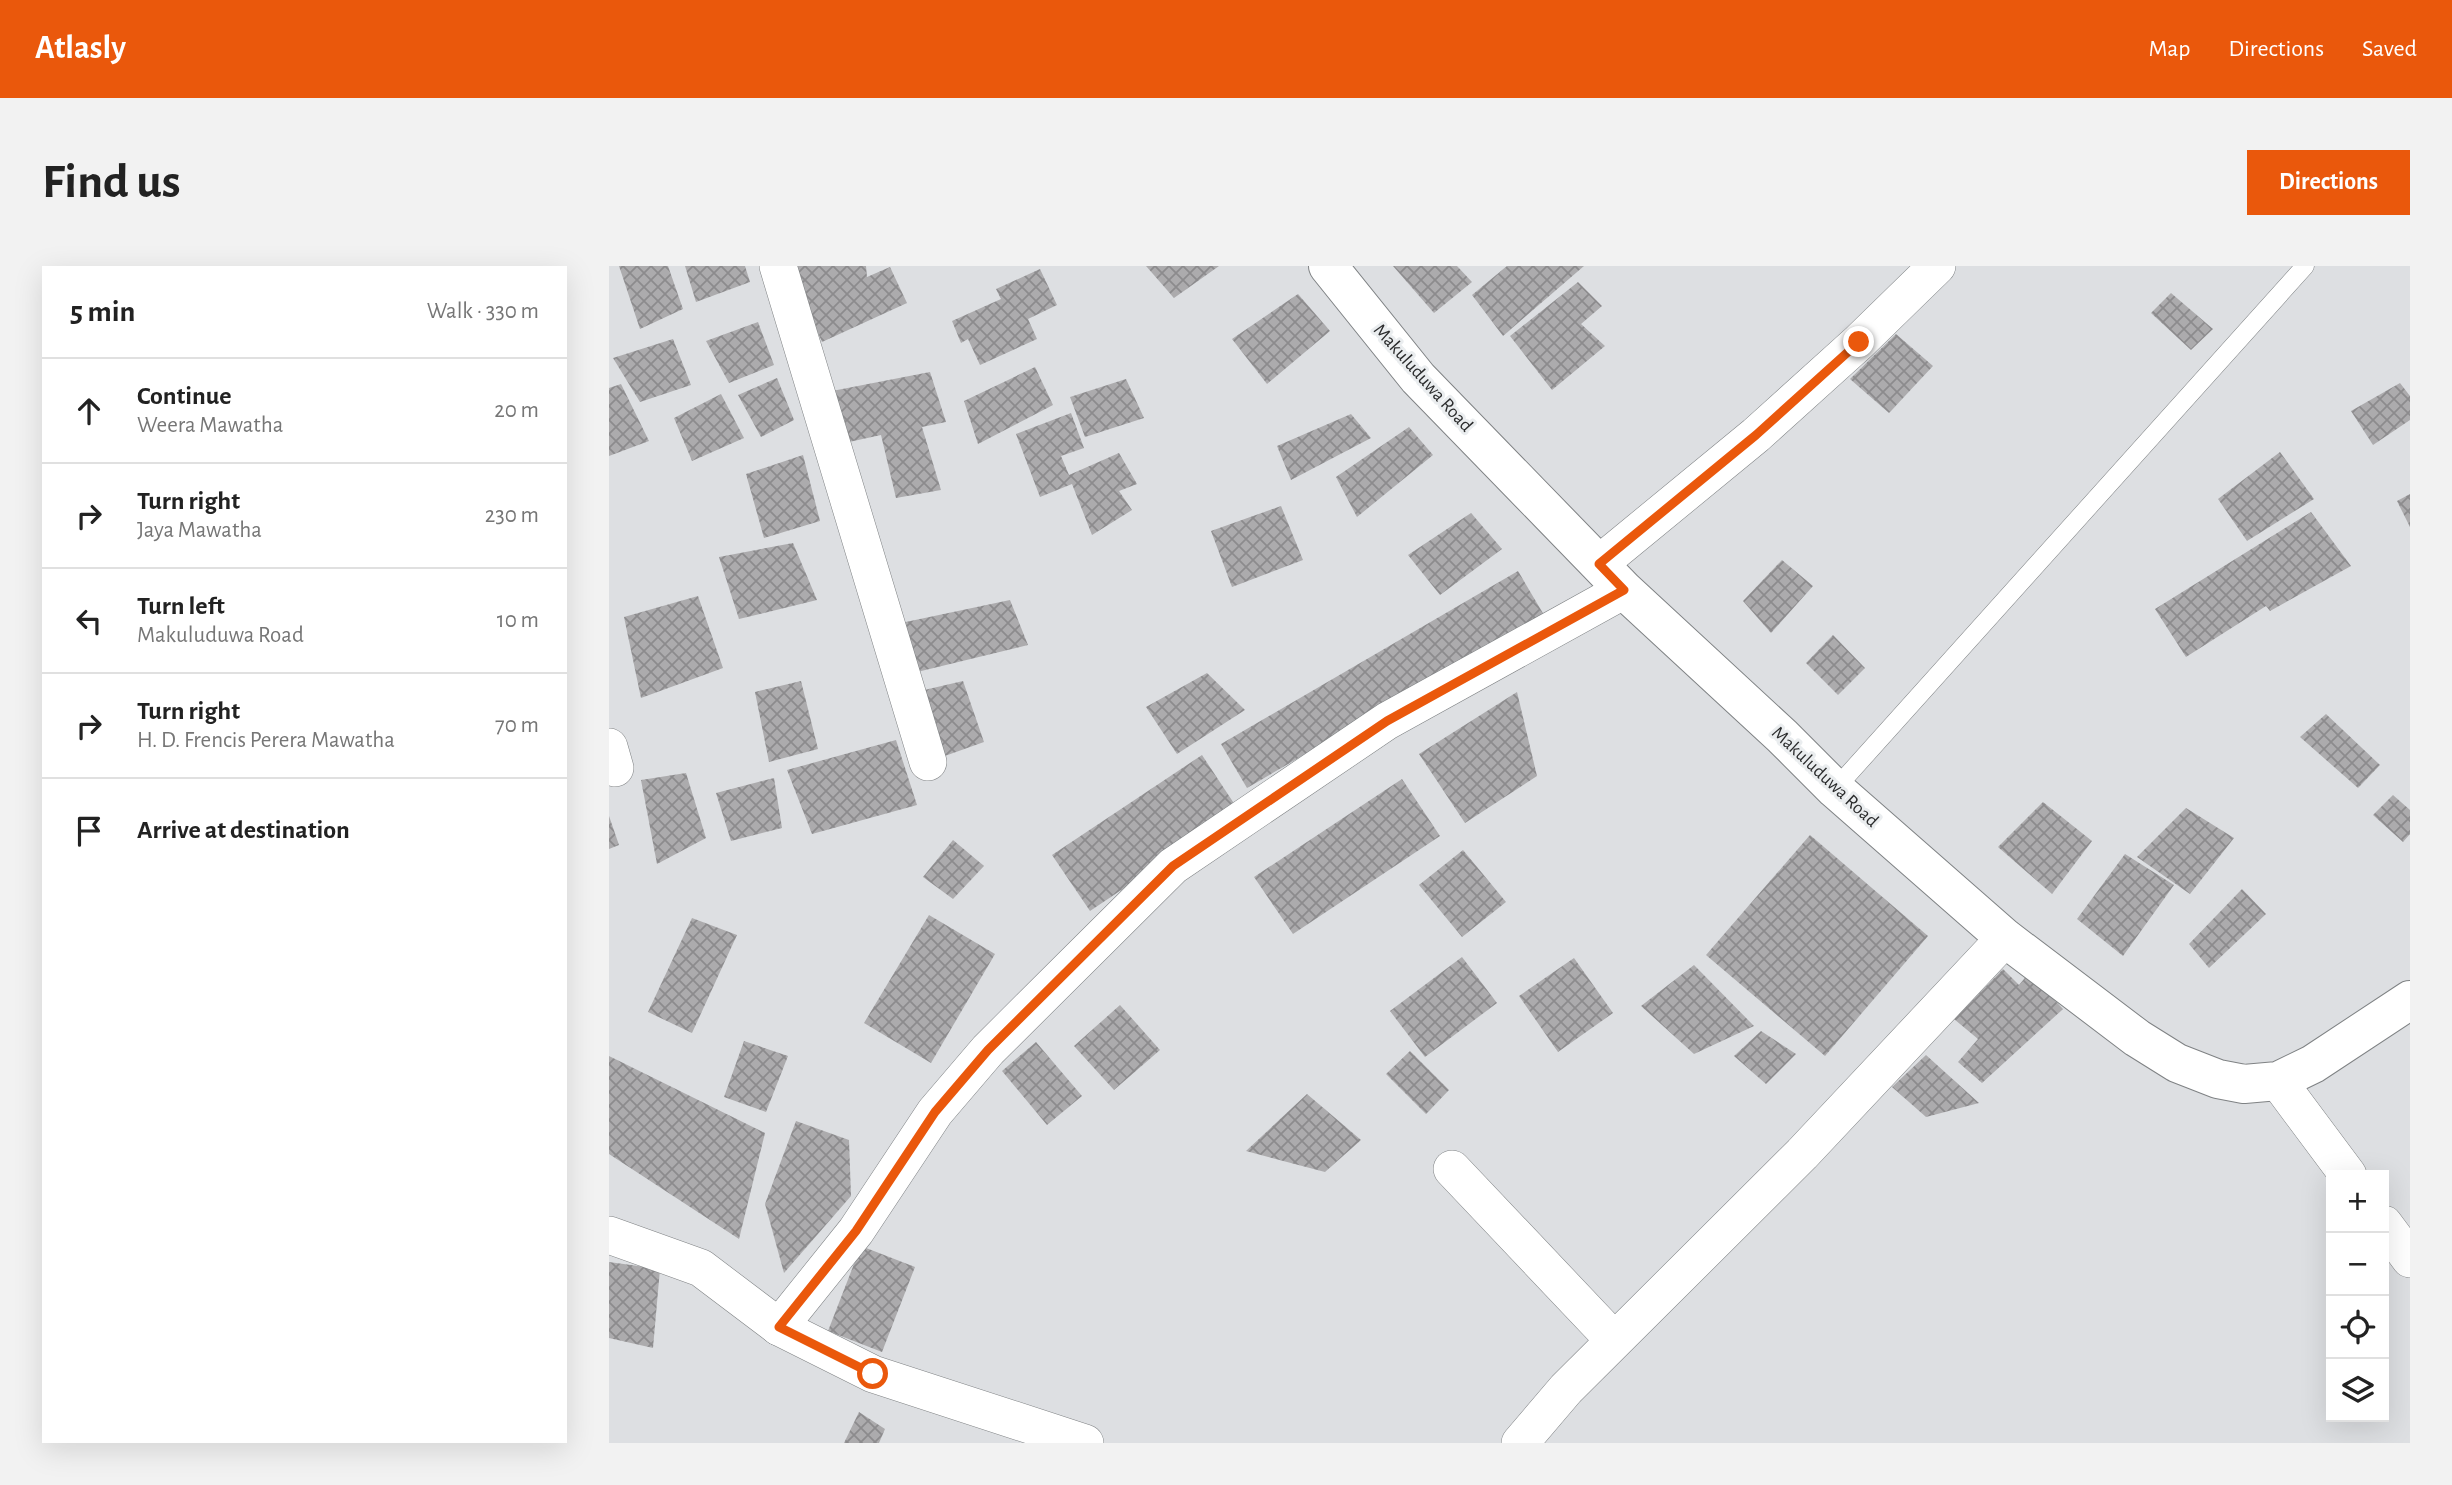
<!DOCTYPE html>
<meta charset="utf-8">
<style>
body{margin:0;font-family:"Alegreya Sans",sans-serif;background:#f2f2f2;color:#222}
.controls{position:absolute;right:21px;bottom:21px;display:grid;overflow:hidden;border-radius:0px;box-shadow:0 7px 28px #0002}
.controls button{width:63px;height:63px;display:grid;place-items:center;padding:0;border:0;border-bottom:2px solid #e0e0e0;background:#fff;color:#222;font:35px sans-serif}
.stop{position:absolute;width:21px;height:21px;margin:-16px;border:5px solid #ea580c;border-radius:50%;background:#fff}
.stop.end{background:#ea580c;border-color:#fff;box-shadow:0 2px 7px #0008}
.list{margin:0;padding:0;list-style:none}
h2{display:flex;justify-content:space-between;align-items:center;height:91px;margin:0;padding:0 28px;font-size:30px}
h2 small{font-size:23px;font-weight:400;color:#767676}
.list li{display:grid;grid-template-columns:46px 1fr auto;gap:21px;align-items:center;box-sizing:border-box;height:105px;padding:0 28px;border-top:2px solid #e0e0e0}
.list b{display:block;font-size:26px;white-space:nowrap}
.list p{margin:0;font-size:23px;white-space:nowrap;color:#767676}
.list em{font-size:23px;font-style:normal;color:#767676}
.icon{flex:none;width:38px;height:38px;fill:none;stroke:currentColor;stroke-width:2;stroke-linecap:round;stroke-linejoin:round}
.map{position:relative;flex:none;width:1801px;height:1177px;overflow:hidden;border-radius:0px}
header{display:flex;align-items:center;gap:42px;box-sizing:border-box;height:98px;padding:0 35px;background:#ea580c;color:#fff}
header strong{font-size:33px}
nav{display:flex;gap:38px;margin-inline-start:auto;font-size:24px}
.intro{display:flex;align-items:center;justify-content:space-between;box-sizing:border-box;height:168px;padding:0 42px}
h1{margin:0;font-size:49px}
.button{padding:18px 32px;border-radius:0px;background:#ea580c;color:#fff;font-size:24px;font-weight:700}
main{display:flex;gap:42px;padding:0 42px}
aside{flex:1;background:#fff;border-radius:0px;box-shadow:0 7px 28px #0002}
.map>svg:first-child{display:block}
.building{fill:url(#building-cross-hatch)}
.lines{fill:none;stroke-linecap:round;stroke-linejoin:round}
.service-casing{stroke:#7f8284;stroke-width:19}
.minor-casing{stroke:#7f8284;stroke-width:38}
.tertiary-casing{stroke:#7f8284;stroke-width:40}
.service{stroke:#fff;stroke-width:18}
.minor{stroke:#fff;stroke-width:37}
.tertiary{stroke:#fff;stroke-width:38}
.route{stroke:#ea580c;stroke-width:9}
.labels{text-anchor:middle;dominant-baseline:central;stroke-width:6;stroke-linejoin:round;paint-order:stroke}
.street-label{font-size:19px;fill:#2b2c2d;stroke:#eaedef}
</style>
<header>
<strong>Atlasly</strong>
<nav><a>Map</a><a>Directions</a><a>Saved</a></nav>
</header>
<div class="intro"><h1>Find us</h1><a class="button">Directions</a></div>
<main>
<aside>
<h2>5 min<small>Walk · 330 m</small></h2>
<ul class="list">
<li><svg class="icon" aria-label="ahead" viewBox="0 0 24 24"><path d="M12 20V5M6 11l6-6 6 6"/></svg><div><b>Continue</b><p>Weera Mawatha</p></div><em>20 m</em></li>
<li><svg class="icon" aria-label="right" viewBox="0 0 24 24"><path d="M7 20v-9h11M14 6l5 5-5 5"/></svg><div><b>Turn right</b><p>Jaya Mawatha</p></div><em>230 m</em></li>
<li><svg class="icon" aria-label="left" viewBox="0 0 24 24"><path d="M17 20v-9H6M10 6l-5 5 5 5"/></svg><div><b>Turn left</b><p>Makuluduwa Road</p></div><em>10 m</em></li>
<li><svg class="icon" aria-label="right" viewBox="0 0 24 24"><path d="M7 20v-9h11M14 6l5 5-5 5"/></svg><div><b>Turn right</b><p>H. D. Frencis Perera Mawatha</p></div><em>70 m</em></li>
<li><svg class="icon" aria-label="arrive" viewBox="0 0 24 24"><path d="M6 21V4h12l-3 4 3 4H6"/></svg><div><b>Arrive at destination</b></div></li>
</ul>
</aside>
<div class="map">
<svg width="1801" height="1177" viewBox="0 0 1801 1177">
<defs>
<pattern id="building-cross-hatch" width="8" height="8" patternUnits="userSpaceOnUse" patternTransform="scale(1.75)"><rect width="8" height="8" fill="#acabad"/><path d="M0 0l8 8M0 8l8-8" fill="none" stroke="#8c8b8d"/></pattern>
</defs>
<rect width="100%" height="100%" fill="#dddfe2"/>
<g class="building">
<path d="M10,0H59L74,43L31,63Z"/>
<path d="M76,0H136L141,16L87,36Z"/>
<path d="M186,0H257L258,11L281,1L298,37L213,76L196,38Z"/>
<path d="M537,0H610L565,32Z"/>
<path d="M784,0H848L863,16L825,47Z"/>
<path d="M898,0H975L894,70L863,29Z"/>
<path d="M431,3L448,39L419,53L428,73L371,99L359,73L352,77L343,55L392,33L387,23Z"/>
<path d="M969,16L993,40L972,58L996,80L943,124L901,70Z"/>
<path d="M1562,27L1604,63L1582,84L1542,47Z"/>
<path d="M689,28L721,65L658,118L623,73Z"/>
<path d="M149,56L165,99L120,117L97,75Z"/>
<path d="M1287,68L1324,100L1280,147L1241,113Z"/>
<path d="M64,73L82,119L31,136L4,92Z"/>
<path d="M426,101L444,139L369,178L355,135Z"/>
<path d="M321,106L337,156L313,161L332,224L287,232L272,169L240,176L223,125Z"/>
<path d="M168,112L185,154L152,171L129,129Z"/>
<path d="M517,113L535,152L476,171L461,131Z"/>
<path d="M1791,117L1801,130V154L1764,179L1742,145Z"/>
<path d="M12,118L40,175L0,190V122Z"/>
<path d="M112,128L135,172L83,195L65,152Z"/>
<path d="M462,147L475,182L452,190L460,209L510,187L528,218L510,225L523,244L483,269L463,218L431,231L407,168Z"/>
<path d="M742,148L762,172L682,214L668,180Z"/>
<path d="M800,161L824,189L748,251L727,211Z"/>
<path d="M1671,186L1705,233L1638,275L1609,233Z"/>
<path d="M194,189L211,255L155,272L137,208Z"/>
<path d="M1801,228V261L1788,235Z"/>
<path d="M672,240L694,294L623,321L602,265Z"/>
<path d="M1702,246L1742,300L1661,345L1657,340L1577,391L1546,343Z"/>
<path d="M862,247L893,283L831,329L799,289Z"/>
<path d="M184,277L208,334L130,353L110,291Z"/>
<path d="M1173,294L1204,320L1162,367L1134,335Z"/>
<path d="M909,305L935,349L638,522L612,478Z"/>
<path d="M89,330L114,402L32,432L15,351Z"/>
<path d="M401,334L419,379L304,407L292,357Z"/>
<path d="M1224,369L1256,402L1229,429L1197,397Z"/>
<path d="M598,407L636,444L568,488L537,441Z"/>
<path d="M192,415L209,483L160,496L146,426Z"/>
<path d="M354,415L375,476L319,496L311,425Z"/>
<path d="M908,426L928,510L856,557L810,488Z"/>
<path d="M1717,448L1771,499L1749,522L1691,471Z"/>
<path d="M287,474L308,539L203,568L178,504Z"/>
<path d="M593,489L630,545L481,645L443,589Z"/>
<path d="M77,507L97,572L48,598L32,514Z"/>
<path d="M165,512L173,562L122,575L107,527Z"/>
<path d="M793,513L831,570L684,668L645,611Z"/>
<path d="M1784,529L1801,544V568L1794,576L1764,549Z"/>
<path d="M1434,536L1483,575L1443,628L1389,581Z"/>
<path d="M1577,542L1625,572L1581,628L1528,591Z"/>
<path d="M0,550L10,579L0,583Z"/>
<path d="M1201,569L1319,670L1216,790L1097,689Z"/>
<path d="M344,574L375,600L344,633L314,611Z"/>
<path d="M854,584L897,636L853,671L810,619Z"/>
<path d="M1516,588L1565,619L1514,690L1468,653Z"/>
<path d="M1633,623L1657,648L1600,702L1580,678Z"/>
<path d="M320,649L386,688L322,797L255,757Z"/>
<path d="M83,652L128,669L83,767L39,746Z"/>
<path d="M853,691L888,737L816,791L781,745Z"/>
<path d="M965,692L1004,747L949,786L910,730Z"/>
<path d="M1085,699L1145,760L1085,788L1032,740Z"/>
<path d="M1394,703L1410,719L1420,707L1454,743L1373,817L1349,796L1369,773L1345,753Z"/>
<path d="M511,739L551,784L505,824L465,780Z"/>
<path d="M1152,765L1187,788L1157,818L1125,790Z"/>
<path d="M135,775L179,790L157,846L115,831Z"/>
<path d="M427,776L473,830L438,859L393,805Z"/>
<path d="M801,785L840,824L817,848L777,808Z"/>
<path d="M1317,789L1370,837L1317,851L1283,821Z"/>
<path d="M0,790L156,867L130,973L0,888Z"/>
<path d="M698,828L752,874L716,906L637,885Z"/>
<path d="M187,855L240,874L242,930L175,1007L156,938Z"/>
<path d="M252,980L306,1001L273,1086L219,1065Z"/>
<path d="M0,996L51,1003L44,1082L0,1072Z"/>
<path d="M250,1146L276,1163L270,1177H235Z"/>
</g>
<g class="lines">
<defs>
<path id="service" d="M1226,523L1696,0"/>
<g id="minor">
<path d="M169,0L319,496"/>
<path d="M990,298L1147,169L1250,76L1328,0"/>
<path d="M0,481L6,502"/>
<path d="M1669,815L1739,909"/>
<path d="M843,903L1005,1074"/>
<path d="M1775,958L1801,993"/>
<path d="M0,969L92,1002L170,1061L264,1108L476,1177"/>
<path d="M170,1061L247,965L326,846L379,784L564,600L778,455L1015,324"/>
<path d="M911,1177L957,1123L1193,888L1396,672"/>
</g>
<path id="tertiary" d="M719,0L809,112L1015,324L1173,470L1226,523L1396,672L1528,772L1568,797L1609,813L1635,818L1669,815L1704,798L1801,734"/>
</defs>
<use href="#service" class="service-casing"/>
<use href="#minor" class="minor-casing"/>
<use href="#tertiary" class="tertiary-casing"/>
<use href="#service" class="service"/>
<use href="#minor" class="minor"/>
<use href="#tertiary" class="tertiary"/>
</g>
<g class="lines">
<path class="route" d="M264,1108L170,1061L247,965L326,846L379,784L564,600L778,455L1015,324L990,298L1147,169L1250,76"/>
</g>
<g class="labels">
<g class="street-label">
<text transform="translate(814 112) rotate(48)">Makuluduwa Road</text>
<text transform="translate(1216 511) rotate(43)">Makuluduwa Road</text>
</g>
</g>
</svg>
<div class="controls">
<button>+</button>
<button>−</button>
<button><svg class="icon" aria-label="locate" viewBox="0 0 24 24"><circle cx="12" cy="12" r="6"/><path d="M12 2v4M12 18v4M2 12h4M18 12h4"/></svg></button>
<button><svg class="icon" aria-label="layers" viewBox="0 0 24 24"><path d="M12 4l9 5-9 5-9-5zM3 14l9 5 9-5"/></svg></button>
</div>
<div class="stop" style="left:264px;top:1108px"></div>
<div class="stop end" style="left:1250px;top:76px"></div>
</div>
</main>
